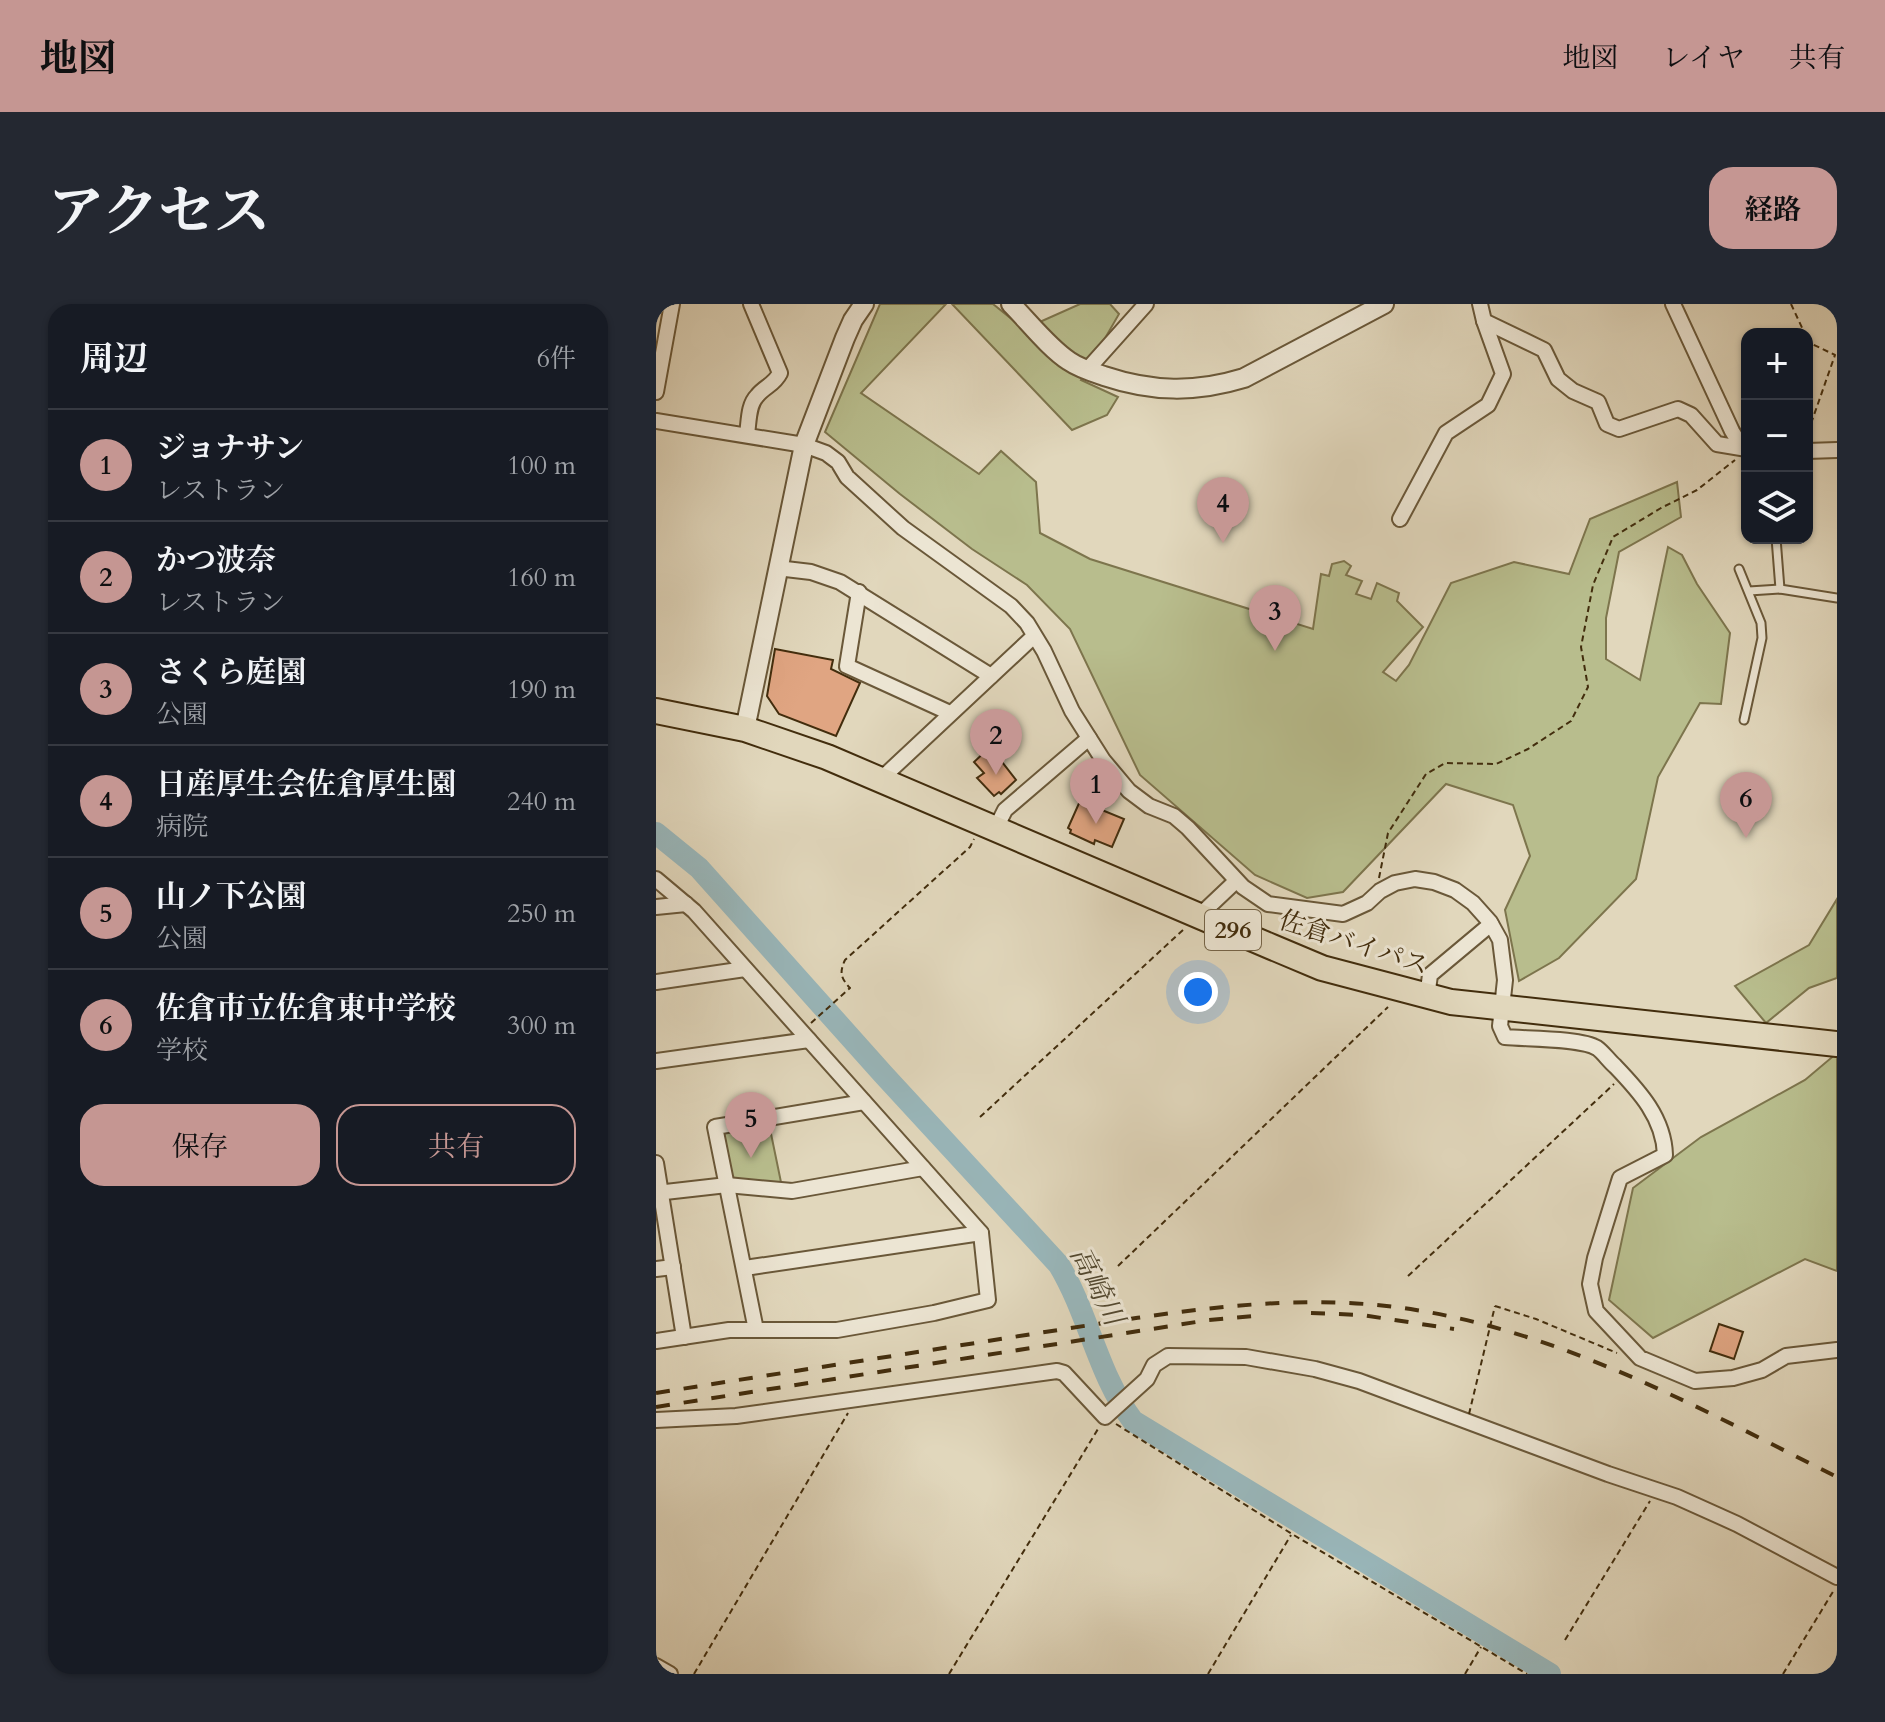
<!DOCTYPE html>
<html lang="ja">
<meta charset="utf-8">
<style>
body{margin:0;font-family:Cardo,"Noto Serif JP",serif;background:#242831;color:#f1f3f6}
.controls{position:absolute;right:24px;top:24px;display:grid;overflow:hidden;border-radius:16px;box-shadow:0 2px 6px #0004}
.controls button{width:72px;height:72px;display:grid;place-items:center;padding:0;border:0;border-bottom:2px solid #363941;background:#171b24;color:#f1f3f6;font:40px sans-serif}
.you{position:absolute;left:542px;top:688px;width:28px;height:28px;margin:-20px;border:6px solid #fff;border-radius:50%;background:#1a73e8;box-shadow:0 0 0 12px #1a73e833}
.badge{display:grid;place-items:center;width:52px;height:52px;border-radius:50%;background:#c59692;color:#111;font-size:26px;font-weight:700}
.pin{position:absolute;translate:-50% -66px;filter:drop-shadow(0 2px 4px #0008)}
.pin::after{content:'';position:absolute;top:42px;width:28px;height:24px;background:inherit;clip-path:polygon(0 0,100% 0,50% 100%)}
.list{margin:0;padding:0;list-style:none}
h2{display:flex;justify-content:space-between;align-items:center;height:104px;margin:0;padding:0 32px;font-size:34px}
h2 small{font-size:26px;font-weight:400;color:#9ea1a6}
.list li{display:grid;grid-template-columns:52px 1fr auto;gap:24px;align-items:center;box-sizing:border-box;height:112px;padding:0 32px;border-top:2px solid #363941}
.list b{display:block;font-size:30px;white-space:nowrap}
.list p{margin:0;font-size:26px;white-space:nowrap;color:#9ea1a6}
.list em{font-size:26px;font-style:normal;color:#9ea1a6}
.actions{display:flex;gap:16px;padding:24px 32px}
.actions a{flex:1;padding:18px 0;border:2px solid #c59692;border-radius:24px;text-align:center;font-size:28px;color:#c59692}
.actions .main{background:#c59692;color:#111}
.icon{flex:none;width:44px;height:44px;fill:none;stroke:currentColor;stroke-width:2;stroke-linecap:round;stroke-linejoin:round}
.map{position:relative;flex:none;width:1181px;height:1370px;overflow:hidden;border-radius:24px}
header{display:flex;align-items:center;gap:48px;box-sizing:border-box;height:112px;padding:0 40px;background:#c59692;color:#111}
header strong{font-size:38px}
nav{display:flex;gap:44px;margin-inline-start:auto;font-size:28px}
.intro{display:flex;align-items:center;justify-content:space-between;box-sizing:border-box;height:192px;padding:0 48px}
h1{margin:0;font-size:56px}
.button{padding:20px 36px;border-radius:24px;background:#c59692;color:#111;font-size:28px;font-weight:700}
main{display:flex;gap:48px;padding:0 48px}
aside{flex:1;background:#171b24;border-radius:24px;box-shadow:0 2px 6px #0004}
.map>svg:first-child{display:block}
.green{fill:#b8bd8d;stroke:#7d754d;stroke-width:2}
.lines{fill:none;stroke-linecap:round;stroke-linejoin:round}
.river{stroke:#99b7bb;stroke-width:22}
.building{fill:#e0a582;stroke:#422d0d;stroke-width:2}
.service-casing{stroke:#6a5839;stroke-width:11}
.minor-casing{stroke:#6a5839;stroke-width:18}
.tertiary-casing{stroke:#6a5839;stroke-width:22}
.trunk-casing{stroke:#422d0d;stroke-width:28}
.path{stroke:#422d0d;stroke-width:2;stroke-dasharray:6 4;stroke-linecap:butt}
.service{stroke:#ece5d3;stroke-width:7}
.minor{stroke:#ece5d3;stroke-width:14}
.tertiary{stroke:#ece5d3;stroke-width:18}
.trunk{stroke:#e1d7bc;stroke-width:24}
.rail{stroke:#422d0d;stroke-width:4;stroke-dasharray:14 14;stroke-linecap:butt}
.path-bridge{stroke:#422d0d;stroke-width:2;stroke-dasharray:6 4;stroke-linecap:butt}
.labels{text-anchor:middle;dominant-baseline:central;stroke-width:6;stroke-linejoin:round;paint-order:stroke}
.shield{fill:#ece5d3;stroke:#756448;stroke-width:2}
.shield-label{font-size:24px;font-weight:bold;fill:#422d0d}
.street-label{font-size:26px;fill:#422d0d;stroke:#ece5d3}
.water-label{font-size:28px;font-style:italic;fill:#534930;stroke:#ece5d3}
</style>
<header>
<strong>地図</strong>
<nav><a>地図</a><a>レイヤ</a><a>共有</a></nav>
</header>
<div class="intro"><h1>アクセス</h1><a class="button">経路</a></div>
<main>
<aside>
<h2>周辺<small>6件</small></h2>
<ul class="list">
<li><span class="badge">1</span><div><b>ジョナサン</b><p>レストラン</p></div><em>100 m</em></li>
<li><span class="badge">2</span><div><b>かつ波奈</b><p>レストラン</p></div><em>160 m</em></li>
<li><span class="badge">3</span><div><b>さくら庭園</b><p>公園</p></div><em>190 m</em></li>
<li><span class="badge">4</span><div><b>日産厚生会佐倉厚生園</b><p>病院</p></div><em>240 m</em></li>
<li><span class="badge">5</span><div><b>山ノ下公園</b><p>公園</p></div><em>250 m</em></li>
<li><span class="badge">6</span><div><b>佐倉市立佐倉東中学校</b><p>学校</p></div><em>300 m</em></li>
</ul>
<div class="actions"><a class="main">保存</a><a>共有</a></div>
</aside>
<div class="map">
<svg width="1181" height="1370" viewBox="0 0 1181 1370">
<rect width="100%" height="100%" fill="#e1d7bc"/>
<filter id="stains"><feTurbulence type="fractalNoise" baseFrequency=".0025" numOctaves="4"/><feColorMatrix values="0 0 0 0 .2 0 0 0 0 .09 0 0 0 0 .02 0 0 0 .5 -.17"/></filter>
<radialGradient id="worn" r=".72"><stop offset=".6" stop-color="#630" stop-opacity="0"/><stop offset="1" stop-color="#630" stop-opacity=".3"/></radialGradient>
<g class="green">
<path d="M224,0H290L205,89L323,170L345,147L380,178L384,229L434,255L657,325L665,270L673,272L676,260L688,257L695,262L690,271L706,277L700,290L715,295L721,279L743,289L741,297L767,323L727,368L740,377L753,361L795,279L858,258L913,270L934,215L1021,178L1025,213L963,248L950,314V355L984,376L1012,243L1026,251L1041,280L1074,329L1065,400L1044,399L1002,473L980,575L903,654L863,677L849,606L874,552L857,501L790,480L687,588L651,594L599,571L484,471L414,325L371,281L316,245L244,190L169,128Z"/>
<path d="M296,0H337L368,25L424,0H454L463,10L425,76L462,93L451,111L416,126Z"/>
<path d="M1181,595V674L1153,684L1110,719L1079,682L1153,641Z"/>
<path d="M1181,749V967L1149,955L997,1034L953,996L977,884L1045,833L1149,776Z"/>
<path d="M113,820L126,883L75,876L66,832L71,826Z"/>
</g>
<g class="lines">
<path class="river" d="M0,529L43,564L227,770L403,961C433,1011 442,1071 477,1117L894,1370"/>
</g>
<g class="building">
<path d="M119,345L177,356L175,365L204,379L180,432L123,410L111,392Z"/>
<path d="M332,445L342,456L343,454L360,476L345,490L343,488L338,492L321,474L328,469L318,458Z"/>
<path d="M424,497L468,515L456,543L439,536L438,540L414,529L415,526L412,524Z"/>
<path d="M1063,1020L1087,1028L1078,1055L1054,1047Z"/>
</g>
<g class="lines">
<defs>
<g id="service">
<path d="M1120,234L1124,285L1181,294"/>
<path d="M1083,265L1105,319L1106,334L1088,416"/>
<path d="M1093,287L1124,285"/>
</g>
<g id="minor">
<path d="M824,0L828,17L888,46L902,75L917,87L942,98L951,120L963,125L1022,105L1035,111L1061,140L1091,145"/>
<path d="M1017,0L1076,127L1082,137L1091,144"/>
<path d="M431,66L490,0"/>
<path d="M0,88L16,0"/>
<path d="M0,117L148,141L170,149L182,158L191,173L247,224L355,302L371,319L388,347L416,407L447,456L473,487L493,502L518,512L532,524L587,583L612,600L687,610L711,599L724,587L739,579L759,575L778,578L799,586L817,599L834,618L844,636L849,676L844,722L849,733C870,735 925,734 941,744C947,748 953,757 959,762C983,787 1008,814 1009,851L964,874L939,954L934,980L940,1007L984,1054L1039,1077L1077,1074L1106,1066L1130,1052L1181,1046"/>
<path d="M91,130C93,118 92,101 101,92C109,82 118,81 124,69L95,0"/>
<path d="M1151,147L1181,146"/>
<path d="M744,215L790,129L832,101L847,70L828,17"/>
<path d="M121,264L155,268L184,278L335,372"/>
<path d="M203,288L191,362L294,409"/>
<path d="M224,476L377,333"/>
<path d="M339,526L349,506L433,434"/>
<path d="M0,575L38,607L325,929L332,996L278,1009L181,1026H73L0,1037"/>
<path d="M0,603L30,600"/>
<path d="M543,612L580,577"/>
<path d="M0,678L89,665"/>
<path d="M771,693L774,671L835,620"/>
<path d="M0,757L153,736"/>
<path d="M0,859L28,1033"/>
<path d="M0,889L71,881L136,887L267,864"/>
<path d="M89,964L325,929"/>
<path d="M0,965L17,963"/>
<path d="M100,1026L59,823L208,798"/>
<path d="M0,1116L80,1112L401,1067L408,1069L449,1113L491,1075L498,1061L512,1052L590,1053L659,1065L703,1077L952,1170L1021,1193L1081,1220L1181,1273"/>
<path d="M0,1362L14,1370"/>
</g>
<g id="tertiary">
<path d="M355,0C372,17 393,44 413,57C423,64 436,68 448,72C496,88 539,89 588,74L728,0"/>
<path d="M89,425L148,141L189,34L197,16L208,0"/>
</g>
<path id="trunk" d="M0,407L89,425L171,453L616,643L666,664L795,698L1181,740"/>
</defs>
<use href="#service" class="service-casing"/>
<use href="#minor" class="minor-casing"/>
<use href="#tertiary" class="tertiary-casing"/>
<use href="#trunk" class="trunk-casing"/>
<g class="path">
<path d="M1135,0L1149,30"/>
<path d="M1151,34L1154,39L1179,51L1151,131"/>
<path d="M723,574L732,529L770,470L789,459L840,460L872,445L915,417L932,383L925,343L937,281L957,233L1005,204L1041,186L1079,156"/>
<path d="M155,719L194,684C185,674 183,669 189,656L314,543L318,535"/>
<path d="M324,813L527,626"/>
<path d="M462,962L732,703"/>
<path d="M752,972L958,780"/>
<path d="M839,1002L880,1015L961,1049"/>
<path d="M460,1120L636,1230L871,1370"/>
<path d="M909,1336L994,1197"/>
<path d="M38,1370L192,1109"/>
<path d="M293,1370L442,1125"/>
<path d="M552,1370L635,1231"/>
<path d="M809,1370L825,1343"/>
<path d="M1127,1370L1178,1286"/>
</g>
<use href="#service" class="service"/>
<use href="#minor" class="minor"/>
<use href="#tertiary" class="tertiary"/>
<use href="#trunk" class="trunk"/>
<g class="rail">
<path d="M655,1009L706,1011L798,1025"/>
<path d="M0,1089C125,1069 251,1050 376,1030C503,1011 632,985 760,1006C910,1030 1047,1106 1181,1173"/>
<path d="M0,1103L553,1016L599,1012"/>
</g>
<path class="path-bridge" d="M813,1110L839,1002"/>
</g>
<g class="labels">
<rect class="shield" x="549" y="606" width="56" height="40" rx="6"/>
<g class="shield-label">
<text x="577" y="626">296</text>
</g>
<g class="street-label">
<text transform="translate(698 639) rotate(18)">佐倉バイパス</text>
</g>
<g class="water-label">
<text transform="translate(441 982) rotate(63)">高崎川</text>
</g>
</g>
<rect width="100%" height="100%" filter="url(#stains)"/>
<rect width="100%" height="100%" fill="url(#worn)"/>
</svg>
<div class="controls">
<button>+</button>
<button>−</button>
<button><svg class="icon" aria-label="layers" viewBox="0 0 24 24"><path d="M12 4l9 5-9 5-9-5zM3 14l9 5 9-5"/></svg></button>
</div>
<div class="you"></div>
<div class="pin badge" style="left:440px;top:520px">1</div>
<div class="pin badge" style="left:340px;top:471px">2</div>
<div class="pin badge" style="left:619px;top:347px">3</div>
<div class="pin badge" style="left:567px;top:239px">4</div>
<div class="pin badge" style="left:95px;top:854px">5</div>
<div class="pin badge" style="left:1090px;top:534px">6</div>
</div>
</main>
